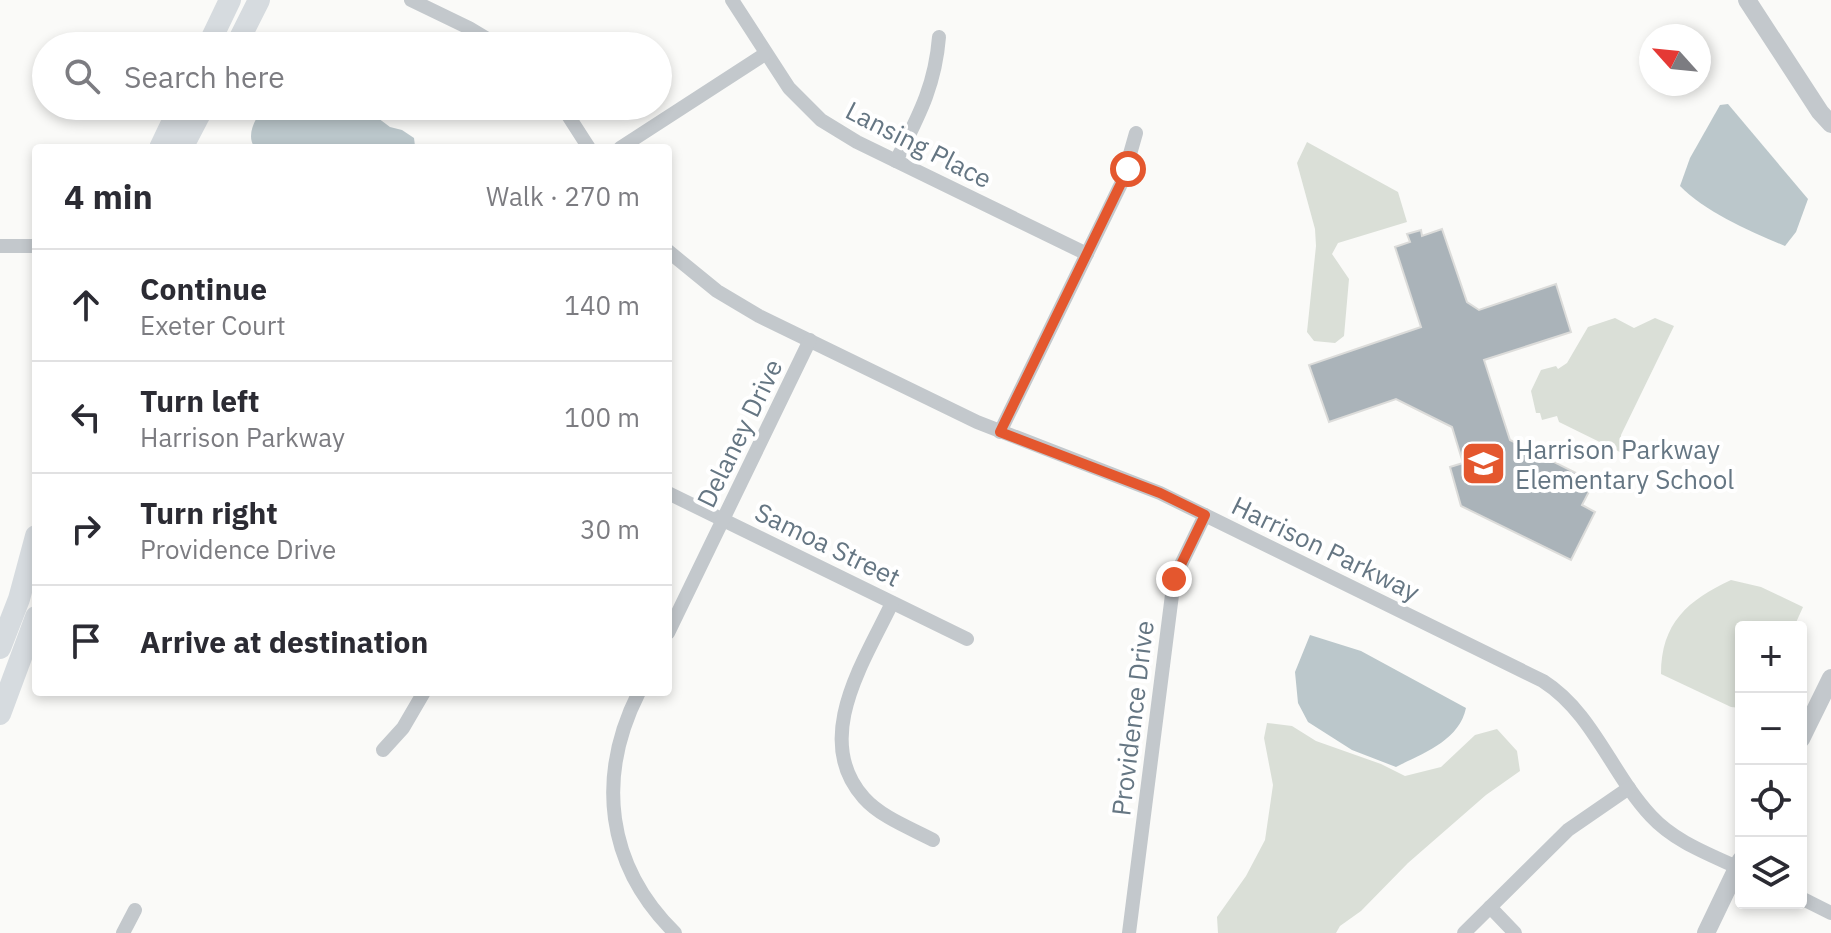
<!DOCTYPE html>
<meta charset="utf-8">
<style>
body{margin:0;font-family:"IBM Plex Sans",sans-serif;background:#f7f7f7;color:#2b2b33}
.controls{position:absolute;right:24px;bottom:24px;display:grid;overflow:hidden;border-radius:8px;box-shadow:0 4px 12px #0003}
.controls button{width:72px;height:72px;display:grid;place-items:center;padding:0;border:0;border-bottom:2px solid #e1e1e2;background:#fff;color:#2b2b33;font:40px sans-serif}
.compass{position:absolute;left:1639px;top:24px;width:72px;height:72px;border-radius:50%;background:#fff;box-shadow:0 4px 12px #0003;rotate:297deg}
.stop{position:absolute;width:24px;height:24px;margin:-18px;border:6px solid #e4572e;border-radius:50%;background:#fff}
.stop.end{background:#e4572e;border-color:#fff;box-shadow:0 2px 8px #0008}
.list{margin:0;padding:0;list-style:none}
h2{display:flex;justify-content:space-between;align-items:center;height:104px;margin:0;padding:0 32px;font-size:34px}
h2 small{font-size:26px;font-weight:400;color:#7c7c81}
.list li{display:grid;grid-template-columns:52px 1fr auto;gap:24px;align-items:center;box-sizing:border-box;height:112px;padding:0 32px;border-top:2px solid #e1e1e2}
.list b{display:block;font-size:30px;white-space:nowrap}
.list p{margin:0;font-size:26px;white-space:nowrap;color:#7c7c81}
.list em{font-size:26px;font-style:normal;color:#7c7c81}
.icon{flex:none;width:44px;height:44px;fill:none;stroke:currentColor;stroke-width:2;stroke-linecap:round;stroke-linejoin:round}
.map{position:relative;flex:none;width:1831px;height:933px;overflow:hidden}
.search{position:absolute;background:#fff;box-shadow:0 4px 12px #0003;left:32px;top:32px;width:640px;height:88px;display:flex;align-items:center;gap:20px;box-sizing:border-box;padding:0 28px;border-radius:44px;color:#7c7c81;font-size:30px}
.panel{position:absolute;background:#fff;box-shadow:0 4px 12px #0003;left:32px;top:144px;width:640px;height:552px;border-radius:8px}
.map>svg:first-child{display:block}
.green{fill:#dadfd7}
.water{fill:#bbc7cb}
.building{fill:#aab3b9;stroke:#dcdcda;stroke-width:2}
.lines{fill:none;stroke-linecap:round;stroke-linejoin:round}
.minor{stroke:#c3c8cc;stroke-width:14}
.tertiary{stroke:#c3c8cc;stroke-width:18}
.primary{stroke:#d6dbdf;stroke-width:22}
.route{stroke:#e4572e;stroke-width:10}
.labels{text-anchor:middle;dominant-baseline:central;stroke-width:8;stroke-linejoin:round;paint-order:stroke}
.street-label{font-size:26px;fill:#657683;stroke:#fff}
.poi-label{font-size:26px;fill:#657683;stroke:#fff;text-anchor:start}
</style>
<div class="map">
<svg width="1831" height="933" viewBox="0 0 1831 933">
<rect width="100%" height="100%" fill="#fafaf8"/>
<g class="green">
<path d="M1307,142L1398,192L1407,222L1338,243L1332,254L1349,279L1344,336L1335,343L1314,341L1307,332L1316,246L1315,229L1297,163Z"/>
<path d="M1615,318L1634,328L1655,318L1674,326L1621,435L1622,453L1559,422L1557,416L1542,420L1540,413H1536L1531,391L1541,370L1556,366L1558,369L1567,363L1588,327Z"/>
<path d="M1731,580L1761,587L1803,607L1794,627H1741V708L1731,707L1661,674C1661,623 1688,600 1731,580Z"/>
<path d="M1267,723L1292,726L1316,741L1381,764L1405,776L1441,767L1475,735L1497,729L1517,751L1520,771L1486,795L1408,863L1361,911L1340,926L1336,933H1218L1217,917L1246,876L1265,840L1273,785L1264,738Z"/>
</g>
<g class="water">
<path d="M1728,104L1808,199L1796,232L1785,246C1751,232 1705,212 1680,186L1690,158L1720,105Z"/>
<path d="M264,106H352L374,115L390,127L402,130L414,138L415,146L414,148H255C245,135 256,118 264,106Z"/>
<path d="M1310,635L1361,651L1466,708C1459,741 1423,753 1396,767L1352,750L1308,722L1298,703L1295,672Z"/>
</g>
<path class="building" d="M1442,229L1467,302L1479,310L1556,284L1571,332L1484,360L1510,440L1594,482L1582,505L1595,512L1571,560L1461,506L1450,467L1463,463L1452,427L1396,399L1329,422L1309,365L1421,327L1395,247L1410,242L1407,234L1421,230L1422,236Z"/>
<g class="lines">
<g class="minor">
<path d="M411,0L469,28L499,46"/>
<path d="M732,0L789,88L821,120L857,142L1087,254"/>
<path d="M562,106L589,148"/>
<path d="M620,148L765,54"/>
<path d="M896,161C918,117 935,87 939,37"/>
<path d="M0,246H36"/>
<path d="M668,251L717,291L759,316L977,422L1160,493L1543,681C1593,713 1611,773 1651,816C1675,842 1709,854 1741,869"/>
<path d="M1000,432L1122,182L1136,133"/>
<path d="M668,493L967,639"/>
<path d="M892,603C865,660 811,739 864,798C881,817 910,828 933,840"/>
<path d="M668,633L810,340"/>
<path d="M639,692C596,777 606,865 675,933"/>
<path d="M383,750L403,728L424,692"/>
<path d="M1801,898L1831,913"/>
<path d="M1490,907L1515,933"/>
<path d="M123,933L135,910"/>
<path d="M1129,933L1174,579L1205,515"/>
<path d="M1464,933L1568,830L1629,788"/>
</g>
<g class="tertiary">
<path d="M1747,0L1820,112L1831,124"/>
<path d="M1801,739L1831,678"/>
<path d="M1706,933L1741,860"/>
</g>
<g class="primary">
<path d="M208,46L230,0"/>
<path d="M236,46L259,0"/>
<path d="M160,148L180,106"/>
<path d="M182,148L204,106"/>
<path d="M0,648L19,599L36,536"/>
<path d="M0,714L36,617"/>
</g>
</g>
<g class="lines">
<path class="route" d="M1128,169L1000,432L1160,493L1205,515L1174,579"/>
</g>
<defs>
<symbol id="school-square" viewBox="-11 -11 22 22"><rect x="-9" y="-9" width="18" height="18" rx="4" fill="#e4572e" stroke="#fff"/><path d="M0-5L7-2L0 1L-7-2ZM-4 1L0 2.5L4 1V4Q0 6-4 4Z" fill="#fff"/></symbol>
</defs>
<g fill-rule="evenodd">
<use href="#school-square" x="1458" y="438" width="51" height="51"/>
</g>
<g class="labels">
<g class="street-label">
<text transform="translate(919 144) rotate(27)">Lansing Place</text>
<text transform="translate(739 433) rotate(-64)">Delaney Drive</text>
<text transform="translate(828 544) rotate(26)">Samoa Street</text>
<text transform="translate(1326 548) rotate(26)">Harrison Parkway</text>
<text transform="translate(1132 718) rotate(-83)">Providence Drive</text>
</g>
<g class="poi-label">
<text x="1515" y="449">Harrison Parkway<tspan x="1515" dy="30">Elementary School</tspan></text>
</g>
</g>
</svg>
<div class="controls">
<button>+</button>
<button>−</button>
<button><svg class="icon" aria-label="locate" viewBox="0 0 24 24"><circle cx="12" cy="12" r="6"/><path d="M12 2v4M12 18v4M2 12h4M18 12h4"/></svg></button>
<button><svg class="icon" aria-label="layers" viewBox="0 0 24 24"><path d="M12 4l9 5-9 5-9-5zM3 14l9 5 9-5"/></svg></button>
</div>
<svg class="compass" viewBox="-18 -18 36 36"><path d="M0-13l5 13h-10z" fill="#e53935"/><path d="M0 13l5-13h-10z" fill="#7c7c81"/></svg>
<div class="stop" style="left:1128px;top:169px"></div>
<div class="stop end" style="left:1174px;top:579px"></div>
<div class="search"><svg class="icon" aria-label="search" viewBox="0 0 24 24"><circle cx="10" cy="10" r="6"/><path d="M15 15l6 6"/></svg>Search here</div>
<section class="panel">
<h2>4 min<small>Walk · 270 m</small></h2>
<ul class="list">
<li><svg class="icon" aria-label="ahead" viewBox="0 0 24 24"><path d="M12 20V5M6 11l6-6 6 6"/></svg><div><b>Continue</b><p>Exeter Court</p></div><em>140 m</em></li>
<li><svg class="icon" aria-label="left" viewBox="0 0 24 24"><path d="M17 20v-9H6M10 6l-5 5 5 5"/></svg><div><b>Turn left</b><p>Harrison Parkway</p></div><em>100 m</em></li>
<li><svg class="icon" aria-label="right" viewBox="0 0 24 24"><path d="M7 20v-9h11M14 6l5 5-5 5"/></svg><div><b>Turn right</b><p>Providence Drive</p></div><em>30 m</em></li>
<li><svg class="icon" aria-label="arrive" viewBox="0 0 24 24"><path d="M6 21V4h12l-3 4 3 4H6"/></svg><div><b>Arrive at destination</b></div></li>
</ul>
</section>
</div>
